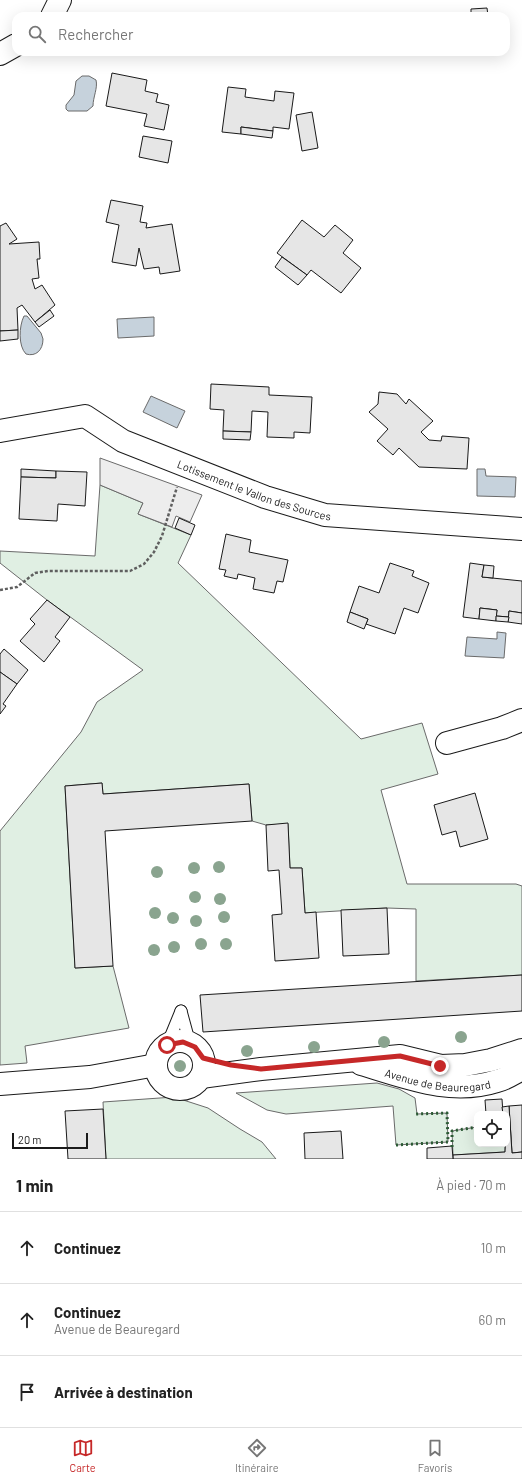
<!DOCTYPE html>
<html lang="fr">
<meta charset="utf-8">
<style>
body{margin:0;font-family:Barlow,sans-serif;background:#f6f6f6;color:#222}
.controls{position:absolute;right:12px;bottom:12px;display:grid;overflow:hidden;border-radius:8px;box-shadow:0 4px 16px #0002}
.controls button{width:36px;height:36px;display:grid;place-items:center;padding:0;border:0;border-bottom:1px solid #e0e0e0;background:#fff;color:#222;font:20px sans-serif}
.scale{position:absolute;left:12px;bottom:10px;width:76px;box-sizing:border-box;padding-left:4px;border:2px solid #1a1a1a;border-top:0;font-size:11px;line-height:14px;white-space:nowrap;color:#1a1a1a;-webkit-text-stroke:3px #fff;paint-order:stroke}
.stop{position:absolute;width:12px;height:12px;margin:-9px;border:3px solid #c62828;border-radius:50%;background:#fff}
.stop.end{background:#c62828;border-color:#fff;box-shadow:0 1px 4px #0008}
.list{margin:0;padding:0;list-style:none}
h2{display:flex;justify-content:space-between;align-items:center;height:52px;margin:0;padding:0 16px;font-size:17px}
h2 small{font-size:13px;font-weight:400;color:#767676}
.list li{display:grid;grid-template-columns:26px 1fr auto;gap:12px;align-items:center;box-sizing:border-box;height:72px;padding:0 16px;border-top:1px solid #e0e0e0}
.list b{display:block;font-size:15px;white-space:nowrap}
.list p{margin:0;font-size:13px;white-space:nowrap;color:#767676}
.list em{font-size:13px;font-style:normal;color:#767676}
.icon{flex:none;width:22px;height:22px;fill:none;stroke:currentColor;stroke-width:2;stroke-linecap:round;stroke-linejoin:round}
.map{position:relative;flex:none;width:522px;height:1159px;overflow:hidden}
.search{position:absolute;background:#fff;box-shadow:0 4px 16px #0002;left:12px;right:12px;top:12px;height:44px;display:flex;align-items:center;gap:10px;box-sizing:border-box;padding:0 14px;border-radius:12px;color:#767676;font-size:15px}
.sheet{height:268px;background:#fff}
nav{display:flex;justify-content:space-around;align-items:center;box-sizing:border-box;height:56px;border-top:1px solid #e0e0e0;background:#fff;font-size:11px;color:#767676}
nav a{display:grid;justify-items:center;gap:2px}
nav .on{color:#c62828}
.map>svg:first-child{display:block}
.green{fill:#e0efe3;stroke:#6a6a6a}
.parking{fill:#ededed;stroke:#6a6a6a}
.water{fill:#c6d2dc;stroke:#6a6a6a}
.building{fill:#e6e6e6;stroke:#1a1a1a}
.lines{fill:none;stroke-linecap:round;stroke-linejoin:round}
.lane-casing{stroke:#1a1a1a;stroke-width:13}
.street-casing{stroke:#1a1a1a;stroke-width:24}
.path{stroke:#5f5f5f;stroke-width:2.5;stroke-dasharray:3 2;stroke-linecap:butt}
.lane{stroke:#fff;stroke-width:11}
.street{stroke:#fff;stroke-width:22}
.hedge{stroke:#2b5a34;stroke-width:3;stroke-dasharray:2 3;stroke-linecap:butt}
.tree{fill:#8aa48f}
.route{stroke:#c62828;stroke-width:5}
.labels{text-anchor:middle;dominant-baseline:central;stroke-width:3;stroke-linejoin:round;paint-order:stroke}
.street-label{font-size:11px;fill:#1a1a1a;stroke:#fff}
</style>
<div class="map">
<svg width="522" height="1159" viewBox="0 0 522 1159">
<rect width="100%" height="100%" fill="#fff"/>
<g class="green">
<path d="M100,485L143,503L138,514L191,535L178,563L361,739L422,723L438,774L381,790L407,884H516L522,886V975L416,981V909L387,908L305,913L302,868H290L288,824L266,825L252,821L249,784L103,794L102,783L65,786L75,968L113,966L129,1028L25,1046L27,1063L0,1065V831L81,732L97,702L143,670L47,600L0,563V551L95,556Z"/>
<path d="M377,1083L399,1089L415,1098L417,1114L447,1113L448,1142L396,1145L393,1106L286,1114L267,1110L236,1093Z"/>
<path d="M174,1097L208,1108L240,1129L262,1142L276,1159H106L103,1102Z"/>
<path d="M477,1127V1144H505V1152L453,1155L452,1131Z"/>
</g>
<path class="parking" d="M100,458L202,495L190,522L176,516L172,527L138,514L143,503L100,485Z"/>
<g class="water">
<path d="M82,76H89L96,80C98,88 93,97 93,106L87,111H68L66,109V105L74,95L76,81Z"/>
<path d="M24,316H27L41,333L43,339C43,350 36,357 26,354C18,346 19,326 24,316Z"/>
<path d="M154,317V336L118,338L117,319Z"/>
<path d="M151,396L185,411L177,428L143,412Z"/>
<path d="M477,469H485L486,476L516,477L515,497L477,496Z"/>
<path d="M497,632L506,633L504,658L465,656L467,637L497,639Z"/>
</g>
<g class="building">
<path d="M487,8L488,16H471V9Z"/>
<path d="M112,73L147,80L145,91L158,94L156,102L169,105L164,130L144,126L147,114L106,106Z"/>
<path d="M228,87L246,89L245,97L274,101L275,91L294,93L289,129L273,127V131L241,127V134L222,132Z"/>
<path d="M312,112L318,148L302,151L296,115Z"/>
<path d="M241,127L273,131L272,138L241,134Z"/>
<path d="M143,136L172,141L168,163L139,157Z"/>
<path d="M111,200L143,206L140,222L147,223L146,228L172,224L180,271L160,274L159,267L144,269L139,248L136,266L112,262L119,225L106,222Z"/>
<path d="M302,220L324,237L335,225L353,240L343,253L361,268L341,293L311,270L307,275L277,253Z"/>
<path d="M6,223L17,239L9,244L39,242L40,259H37L39,278L32,279L35,289L42,285L55,305L35,322L22,305L17,308L18,330L0,331V226Z"/>
<path d="M282,257L307,275L298,285L275,267Z"/>
<path d="M50,310L54,316L39,327L35,322Z"/>
<path d="M18,330V339L0,341V331Z"/>
<path d="M211,384L269,387V395L312,397L310,433L294,432V438L267,437L268,412L252,411L251,432L223,431L224,410L210,409Z"/>
<path d="M379,392L397,394L406,404L409,399L433,421L421,432L429,440L441,441L442,436L469,438L467,469L419,467L399,448L393,455L377,441L388,429L369,412L378,404Z"/>
<path d="M223,431L251,432L250,440L223,439Z"/>
<path d="M21,469L56,471V478L21,477Z"/>
<path d="M56,471L87,472L85,506L58,504L57,521L19,519L21,477L56,478Z"/>
<path d="M179,518L195,525L191,535L175,528Z"/>
<path d="M226,534L251,540L249,552L288,560L283,582L277,581L274,593L253,589L255,578L238,574L237,579L224,576L226,570L219,569Z"/>
<path d="M390,563L414,571L412,576L429,583L418,613L404,608L395,634L366,624L368,619L350,612L359,586L379,593Z"/>
<path d="M470,563L484,565L482,577L522,581V613L509,611V617L496,616L497,610L480,608L479,619L463,617Z"/>
<path d="M484,565L494,566L493,578L482,577Z"/>
<path d="M47,600L70,617L55,637L60,641L44,662L20,641L35,624L30,619Z"/>
<path d="M480,608L497,610L496,621L479,619Z"/>
<path d="M509,611L522,613V624L508,622Z"/>
<path d="M350,612L368,619L364,629L347,622Z"/>
<path d="M496,616L509,617L508,622L496,621Z"/>
<path d="M4,649L28,670L17,684L0,672V654Z"/>
<path d="M0,672L17,684L3,704L6,706L0,714Z"/>
<path d="M102,783L103,794L249,784L252,821L105,831L113,966L75,968L65,786Z"/>
<path d="M475,793L488,839L460,847L456,831L442,835L434,805Z"/>
<path d="M288,823L290,868H302L305,913L316,912L319,958L275,961L272,915L282,914L279,870L268,871L266,825Z"/>
<path d="M387,908L389,954L343,956L341,910Z"/>
<path d="M522,975V1011L203,1032L200,995Z"/>
<path d="M502,1099L503,1114H486L485,1100Z"/>
<path d="M522,1105V1152L512,1153L509,1106Z"/>
<path d="M509,1106L512,1153L522,1152V1159H453V1155L505,1152L507,1114H503L502,1107Z"/>
<path d="M103,1109L106,1159H68L65,1111Z"/>
<path d="M341,1131L343,1159H305L304,1133Z"/>
<path d="M452,1146L453,1159H427V1148Z"/>
</g>
<g class="lines">
<defs>
<g id="lane">
<path d="M181,1011L190,1044"/>
<path d="M167,1045L181,1011"/>
</g>
<g id="street">
<path d="M52,16L60,0"/>
<path d="M0,54L16,45"/>
<path id="s1" d="M0,431L85,416L123,441L265,497L325,515L522,529"/>
<path d="M447,743L502,728L522,720"/>
<circle cx="180" cy="1065" r="24"/>
<path id="s2" d="M361,1064C406,1077 450,1096 497,1081C506,1079 514,1073 522,1069"/>
<path d="M201,1077L261,1069L400,1056L441,1066L465,1065L491,1060L522,1050"/>
<path d="M0,1084L90,1077L156,1065"/>
</g>
</defs>
<use href="#lane" class="lane-casing"/>
<use href="#street" class="street-casing"/>
<path class="path" d="M0,590L17,587L35,573L48,571H130L144,564L154,552L162,536L177,487"/>
<use href="#lane" class="lane"/>
<use href="#street" class="street"/>
<g class="hedge">
<path d="M396,1145L448,1142L447,1113L416,1114"/>
<path d="M452,1147V1131L477,1127"/>
</g>
</g>
<g class="tree">
<circle cx="219" cy="867" r="6"/>
<circle cx="194" cy="868" r="6"/>
<circle cx="157" cy="872" r="6"/>
<circle cx="195" cy="897" r="6"/>
<circle cx="220" cy="899" r="6"/>
<circle cx="155" cy="913" r="6"/>
<circle cx="224" cy="917" r="6"/>
<circle cx="173" cy="918" r="6"/>
<circle cx="196" cy="921" r="6"/>
<circle cx="201" cy="944" r="6"/>
<circle cx="226" cy="944" r="6"/>
<circle cx="174" cy="947" r="6"/>
<circle cx="154" cy="950" r="6"/>
<circle cx="461" cy="1037" r="6"/>
<circle cx="384" cy="1042" r="6"/>
<circle cx="314" cy="1047" r="6"/>
<circle cx="247" cy="1051" r="6"/>
<circle cx="180" cy="1066" r="6"/>
</g>
<g class="lines">
<path class="route" d="M167,1045L183,1042L195,1047L203,1058L231,1065L261,1069L400,1056L440,1066"/>
</g>
<g class="labels">
<g class="street-label">
<text stroke="none"><textPath href="#s1" startOffset="272">Lotissement le Vallon des Sources</textPath></text>
<text stroke="none"><textPath href="#s2" startOffset="79">Avenue de Beauregard</textPath></text>
</g>
</g>
</svg>
<div class="controls">
<button><svg class="icon" aria-label="locate" viewBox="0 0 24 24"><circle cx="12" cy="12" r="6"/><path d="M12 2v4M12 18v4M2 12h4M18 12h4"/></svg></button>
</div>
<div class="scale">20 m</div>
<div class="stop" style="left:167px;top:1045px"></div>
<div class="stop end" style="left:440px;top:1066px"></div>
<div class="search"><svg class="icon" aria-label="search" viewBox="0 0 24 24"><circle cx="10" cy="10" r="6"/><path d="M15 15l6 6"/></svg>Rechercher</div>
</div>
<section class="sheet">
<h2>1 min<small>À pied · 70 m</small></h2>
<ul class="list">
<li><svg class="icon" aria-label="ahead" viewBox="0 0 24 24"><path d="M12 20V5M6 11l6-6 6 6"/></svg><div><b>Continuez</b></div><em>10 m</em></li>
<li><svg class="icon" aria-label="ahead" viewBox="0 0 24 24"><path d="M12 20V5M6 11l6-6 6 6"/></svg><div><b>Continuez</b><p>Avenue de Beauregard</p></div><em>60 m</em></li>
<li><svg class="icon" aria-label="arrive" viewBox="0 0 24 24"><path d="M6 21V4h12l-3 4 3 4H6"/></svg><div><b>Arrivée à destination</b></div></li>
</ul>
</section>
<nav>
<a class="on"><svg class="icon" aria-label="map" viewBox="0 0 24 24"><path d="M3 6l6-2 6 2 6-2v14l-6 2-6-2-6 2zM9 4v14M15 6v14"/></svg>Carte</a>
<a><svg class="icon" aria-label="directions" viewBox="0 0 24 24"><path d="M12 3l9 9-9 9-9-9zM9 14v-3h6M13 9l2 2-2 2"/></svg>Itinéraire</a>
<a><svg class="icon" aria-label="saved" viewBox="0 0 24 24"><path d="M7 4h10v16l-5-4-5 4z"/></svg>Favoris</a>
</nav>
